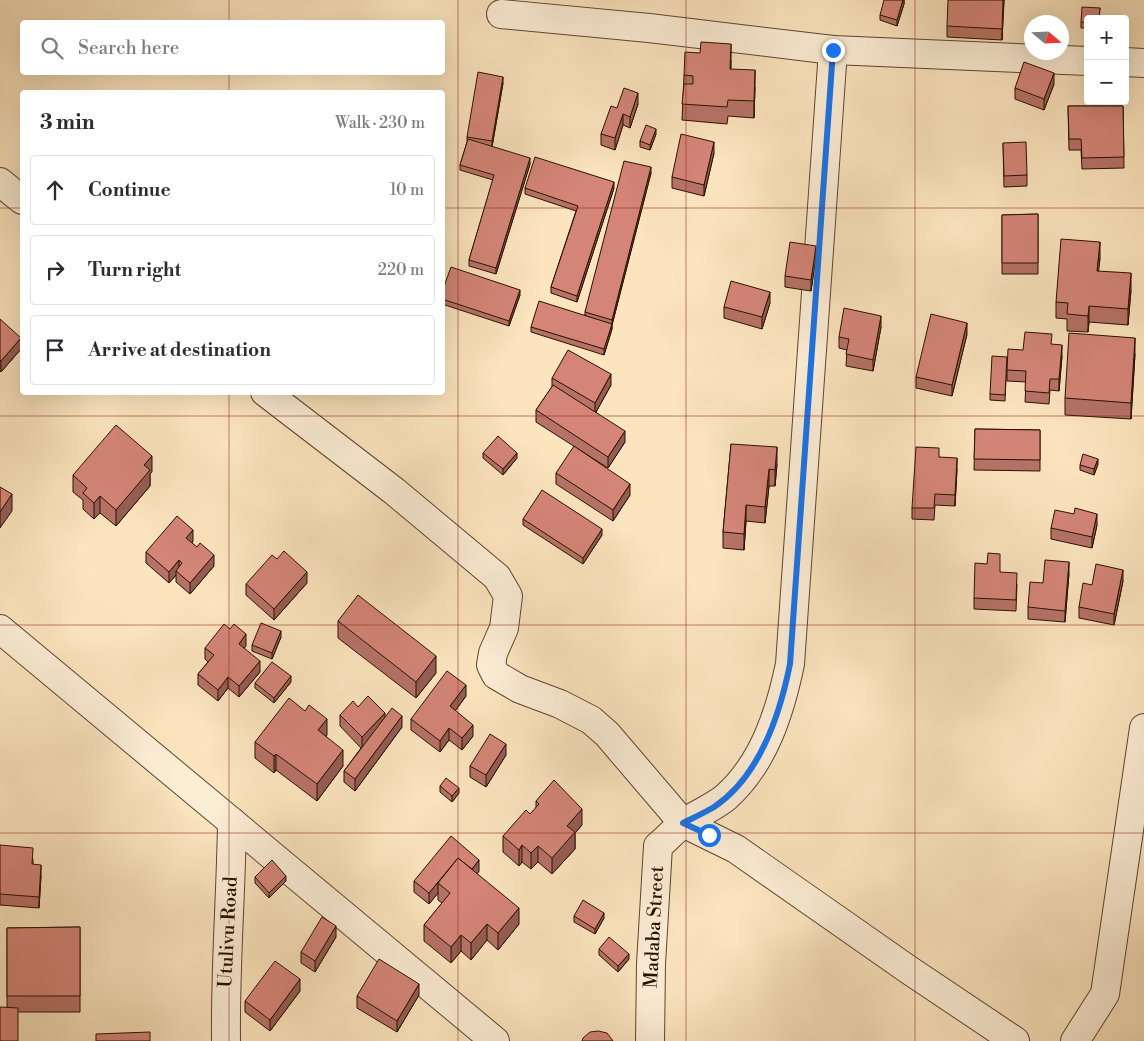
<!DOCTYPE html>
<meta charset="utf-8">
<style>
body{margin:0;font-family:"Libre Bodoni",serif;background:#f2f2f3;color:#2b2b33}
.controls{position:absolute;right:15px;top:15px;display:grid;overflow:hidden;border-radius:5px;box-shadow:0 5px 20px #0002}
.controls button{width:45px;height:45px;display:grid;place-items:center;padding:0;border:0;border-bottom:1px solid #e1e1e2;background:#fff;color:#2b2b33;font:25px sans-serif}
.compass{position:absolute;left:1024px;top:15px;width:45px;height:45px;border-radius:50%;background:#fff;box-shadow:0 5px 20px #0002;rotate:109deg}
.stop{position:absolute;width:15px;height:15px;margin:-11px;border:4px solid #1a73e8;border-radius:50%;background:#fff}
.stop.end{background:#1a73e8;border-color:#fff;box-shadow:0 1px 5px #0008}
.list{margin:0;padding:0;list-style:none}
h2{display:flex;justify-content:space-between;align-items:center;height:65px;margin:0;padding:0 20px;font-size:21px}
h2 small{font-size:16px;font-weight:400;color:#7c7c81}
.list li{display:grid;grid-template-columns:32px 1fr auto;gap:15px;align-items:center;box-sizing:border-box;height:70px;margin:0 10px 10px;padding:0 10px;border:1px solid #e1e1e2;border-radius:5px}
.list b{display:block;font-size:19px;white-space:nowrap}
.list em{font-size:16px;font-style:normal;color:#7c7c81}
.icon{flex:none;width:28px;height:28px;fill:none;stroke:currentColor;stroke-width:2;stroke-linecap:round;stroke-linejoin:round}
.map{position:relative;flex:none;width:1144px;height:1041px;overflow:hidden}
.search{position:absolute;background:#fff;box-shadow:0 5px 20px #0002;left:20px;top:20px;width:425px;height:55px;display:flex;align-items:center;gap:12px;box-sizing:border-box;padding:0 18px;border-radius:5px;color:#7c7c81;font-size:19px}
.panel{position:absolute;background:#fff;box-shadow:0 5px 20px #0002;left:20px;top:90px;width:425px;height:305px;border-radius:5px}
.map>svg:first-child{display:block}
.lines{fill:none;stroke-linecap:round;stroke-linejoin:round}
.minor-casing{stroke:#5e4530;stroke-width:30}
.minor{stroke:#fcedd5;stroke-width:28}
.wall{fill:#b67267;stroke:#291000}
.shaded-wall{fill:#945d54;stroke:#291000}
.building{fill:#d48578;stroke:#291000}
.route{stroke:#1a73e8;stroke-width:6}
.grid{fill:none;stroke:#8f2418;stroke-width:1;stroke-opacity:0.55}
.labels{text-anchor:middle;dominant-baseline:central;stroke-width:4;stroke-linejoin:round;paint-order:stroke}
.street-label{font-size:19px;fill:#291000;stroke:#fcedd5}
</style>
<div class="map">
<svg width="1144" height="1041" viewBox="0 0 1144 1041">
<rect width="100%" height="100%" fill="#fbe4be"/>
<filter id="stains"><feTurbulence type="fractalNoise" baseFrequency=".004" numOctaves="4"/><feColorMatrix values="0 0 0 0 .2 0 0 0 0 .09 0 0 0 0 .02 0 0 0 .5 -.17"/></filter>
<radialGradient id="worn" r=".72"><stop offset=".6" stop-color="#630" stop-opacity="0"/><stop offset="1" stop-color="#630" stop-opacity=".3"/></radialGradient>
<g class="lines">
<defs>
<g id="minor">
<path d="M501,14L649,28L833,50L1088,61"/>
<path d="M1125,62L1144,63"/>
<path d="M0,182L22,200"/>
<path d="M265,392L394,491L497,577L508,596L504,628L493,653L491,665L496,675L520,689L560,704L591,720L607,734L683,823L736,849L909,970L1015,1041"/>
<path d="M0,629L495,1041"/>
<path d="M226,1041C225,968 231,895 232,822"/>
<path d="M650,1041L651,964L658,846C667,839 675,829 684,823C698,813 713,808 726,797C764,763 780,712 790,664L833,50"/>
<path d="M1075,1041L1105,994L1144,728"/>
</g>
</defs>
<use href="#minor" class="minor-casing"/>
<use href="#minor" class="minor"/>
</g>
<g class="wall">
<path d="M904,0V4L897,26L880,20V15Z"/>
<path d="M1004,0L1002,40L947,37V26Z"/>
<path d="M1100,8L1099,19H1088V28H1081V22Z"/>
<path d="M731,60V69L755,87L754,118L728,116L727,124L682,120L684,75Z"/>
<path d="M503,83L492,147L530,164L496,274L469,266V260L493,180L460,170V165L467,142V137Z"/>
<path d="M1054,84L1044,110L1015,99V88Z"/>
<path d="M638,104L630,128L623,125L615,150L601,145V134L617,108Z"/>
<path d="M1068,106H1123L1124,168L1082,169L1081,150H1069Z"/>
<path d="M656,134L650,150L640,147V141Z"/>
<path d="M1003,143L1027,175V186L1004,187Z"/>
<path d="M714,153L704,196L672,188V177Z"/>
<path d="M651,173L612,325V329L604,355L531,332V327L585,315V312Z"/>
<path d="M525,188H614L577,302L551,293V287L576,211L525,194Z"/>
<path d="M1038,214V274H1002V215Z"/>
<path d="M816,257L811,291L785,287V276Z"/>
<path d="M1100,258L1098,271L1131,290L1128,325L1089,322L1088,332L1067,331V319L1056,318V302Z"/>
<path d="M442,292L520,295L509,326L442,304Z"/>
<path d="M770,303L762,329L724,318V307Z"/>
<path d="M0,319L21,349L1,372L0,371Z"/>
<path d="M881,327L873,371L846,366L847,350L839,348V337Z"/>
<path d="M967,334L952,396L916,388V377Z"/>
<path d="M1052,344L1062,356L1059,391L1050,390L1049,404L1025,402L1026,382L1007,381V370L1023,350Z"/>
<path d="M1135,354L1131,419L1065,415V398Z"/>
<path d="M1007,357L1005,401L990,400V394Z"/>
<path d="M552,378L611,385L596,412L625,442L608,468L536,422V410L552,387Z"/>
<path d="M975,429L1040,430V471L974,470Z"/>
<path d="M731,444L777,464L775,486H769L765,523L746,521L744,550L723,548V532Z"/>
<path d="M483,453L517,458L503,475L483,458Z"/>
<path d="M939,457L957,469L955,506L935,505L934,520L912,519V508Z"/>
<path d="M1098,464L1094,475L1080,470V465Z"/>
<path d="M152,472L150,474V486L116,526L100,513L94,519L83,509V500L73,492V475Z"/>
<path d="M556,473L630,495L613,521L556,484Z"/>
<path d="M523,519L602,535L583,564L523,525Z"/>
<path d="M1097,525L1092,548L1051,539V528Z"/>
<path d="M193,541L192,543L214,566L190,594L176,582V575L169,583L146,563V552Z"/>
<path d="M277,559L307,583L274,620L246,595V584Z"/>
<path d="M1000,572L1017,584L1016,611L974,609V598Z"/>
<path d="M1069,573L1065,622L1028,619V607L1043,583Z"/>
<path d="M1123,581L1114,625L1079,618V607L1092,585Z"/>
<path d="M338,621L436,673L416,698L338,638Z"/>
<path d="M281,637L272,659L252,651V645Z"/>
<path d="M246,646L244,648L260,672L239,697L228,688L218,701L198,685V674L208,662L205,659V648Z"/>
<path d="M291,682L274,703L255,688V683Z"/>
<path d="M466,696L455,711L473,736L462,750L449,740L440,752L411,730V719Z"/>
<path d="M358,707L385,717L402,727L355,791L344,782V771L361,748L340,726V715Z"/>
<path d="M327,735L326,736L343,766L317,801L276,770L274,773L255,758V742Z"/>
<path d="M506,755L486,787L470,777V766Z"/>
<path d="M440,786L459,793L452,802L440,792Z"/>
<path d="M536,801L582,825L575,833V849L552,874L538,862L531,869L522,862L519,866L503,852V836L530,814L536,808Z"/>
<path d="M0,850L33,859V864L41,876L39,908L0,905Z"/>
<path d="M479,871L477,874L519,924L498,950L487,940L471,960L461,951L451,963L424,941V925L442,903L438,900V893L429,904L414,892V881Z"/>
<path d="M255,877L286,881L269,898L255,883Z"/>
<path d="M574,916L604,918L595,934L574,922Z"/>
<path d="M80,927V1012H18L7,1007V928Z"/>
<path d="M336,937L315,972L301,963V952Z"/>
<path d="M599,949L629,959L618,972L599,955Z"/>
<path d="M300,991L270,1031L245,1012V1001Z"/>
<path d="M419,995L397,1032L357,1008V996Z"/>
</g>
<g class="shaded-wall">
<path d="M903,0H904V4L897,26V20Z"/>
<path d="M1003,0H1004L1002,40V29Z"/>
<path d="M731,44V60L730,85V69Z"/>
<path d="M755,70V87L754,118V101Z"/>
<path d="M1054,73V84L1044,110V99Z"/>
<path d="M503,77V83L492,147V141Z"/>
<path d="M638,93V104L630,128V117Z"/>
<path d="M623,114V125L615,150V138Z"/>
<path d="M656,129V134L650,150V145Z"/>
<path d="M714,142V153L704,196V185Z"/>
<path d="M530,158V164L496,274V268Z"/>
<path d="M651,167V173L612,325V320Z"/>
<path d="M614,182V188L577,302V296Z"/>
<path d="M1100,242V258L1097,287V271Z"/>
<path d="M816,246V257L811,291V280Z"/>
<path d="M1131,273V290L1128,325V309Z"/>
<path d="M520,290V295L509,326V321Z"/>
<path d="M770,292V303L762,329V317Z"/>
<path d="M1089,306V322L1088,332V316Z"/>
<path d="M881,316V327L873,371V360Z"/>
<path d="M967,323V334L952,396V385Z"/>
<path d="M612,324V329L604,355V349Z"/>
<path d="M21,338V349L1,372V361Z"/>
<path d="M1135,338V354L1131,419V403Z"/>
<path d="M1062,345V356L1059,391V379Z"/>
<path d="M611,374V385L595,414V403Z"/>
<path d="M625,431V442L608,468V457Z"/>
<path d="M777,447V464L775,486V470Z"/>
<path d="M517,453V458L503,475V469Z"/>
<path d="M152,456V472L150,474V486L116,526V510L144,465Z"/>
<path d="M957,458V469L955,506V495Z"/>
<path d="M1098,459V464L1094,475V469Z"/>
<path d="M769,469V486L765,523V507Z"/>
<path d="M630,484V495L613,521V510Z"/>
<path d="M12,494V511L0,528V512Z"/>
<path d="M100,496V513L94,519V503Z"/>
<path d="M746,505V521L744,550V534Z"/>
<path d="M1097,514V525L1092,548V537Z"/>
<path d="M602,529V535L583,564V558Z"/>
<path d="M193,530V541L186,549V538Z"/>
<path d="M214,555V566L190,594V583Z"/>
<path d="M179,560V571H176V575L169,583V572Z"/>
<path d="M1069,562V573L1065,622V611Z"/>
<path d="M1123,570V581L1114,625V614Z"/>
<path d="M307,572V583L274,620V609Z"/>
<path d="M281,631V637L272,659V653Z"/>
<path d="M246,634V646L239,655V644Z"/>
<path d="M436,656V673L416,698V682Z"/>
<path d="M260,661V672L239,697V686Z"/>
<path d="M291,676V682L274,703V698Z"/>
<path d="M228,677V688L218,701V690Z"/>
<path d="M466,685V696L450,718V706Z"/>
<path d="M385,713V724L362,748V737Z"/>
<path d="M402,716V727L355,791V779Z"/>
<path d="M327,719V735L318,746V730Z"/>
<path d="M473,725V736L462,750V738Z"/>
<path d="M449,728V740L440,752V741Z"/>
<path d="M506,744V755L486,787V775Z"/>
<path d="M343,750V766L317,801V784Z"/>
<path d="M276,754V770L274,773V756Z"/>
<path d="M459,788V793L452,802V796Z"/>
<path d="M582,809V825L575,833V849L552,874V858L567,826Z"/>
<path d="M522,845V862L519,866V850Z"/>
<path d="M538,846V862L531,869V853Z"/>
<path d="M457,859L438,883V893L429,904V893Z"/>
<path d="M479,860V871L471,882V871Z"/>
<path d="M41,865V876L39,908V897Z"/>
<path d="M286,876V881L269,898V893Z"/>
<path d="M519,908V924L498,950V933Z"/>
<path d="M604,913V918L595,934V929Z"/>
<path d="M487,924V940L471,960V943Z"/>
<path d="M336,926V937L315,972V961Z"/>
<path d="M461,935V951L451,963V947Z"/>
<path d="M629,954V959L618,972V966Z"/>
<path d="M300,979V991L270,1031V1020Z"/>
<path d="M419,984V995L397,1032V1021Z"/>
</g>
<g class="building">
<path d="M884,0H903L897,20L880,15Z"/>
<path d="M948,0H1003L1002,29L947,26Z"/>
<path d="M1082,7L1100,8L1099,19H1088V23L1081,22Z"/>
<path d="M701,42L731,44L730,69L755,70L754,101L728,100L727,107L682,104L684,84H693V76L684,75L685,52L700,53Z"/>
<path d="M1024,62L1054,73L1044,99L1015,88Z"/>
<path d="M478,72L503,77L492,141L467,137Z"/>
<path d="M624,88L638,93L630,117L623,114L615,138L601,134L611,106L617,108Z"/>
<path d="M1068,106H1123L1124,157L1082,158L1081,139H1069Z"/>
<path d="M646,125L656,129L650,145L640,141Z"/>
<path d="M681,134L714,142L704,185L672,177Z"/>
<path d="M468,139L530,158L496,268L469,260L494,175L460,165Z"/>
<path d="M1026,142L1027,175L1004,176L1003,143Z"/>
<path d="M535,157L614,182L577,296L551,287L578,206L525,188Z"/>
<path d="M624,161L651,167L612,320L585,312Z"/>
<path d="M1038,214V263H1002V215Z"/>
<path d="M1061,239L1100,242L1097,271L1131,273L1128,309L1089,306L1088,316L1067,314L1068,303L1056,302Z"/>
<path d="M790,242L816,246L811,280L785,276Z"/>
<path d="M451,267L520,290L509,321L442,299V292Z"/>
<path d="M731,281L770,292L762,317L724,307Z"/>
<path d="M539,301L612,324L604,349L531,327Z"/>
<path d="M844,308L881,316L873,360L846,354L849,339L839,337Z"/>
<path d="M931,314L967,323L952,385L916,377Z"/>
<path d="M0,319L21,338L1,361L0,360Z"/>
<path d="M1025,332L1052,334L1051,344L1062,345L1059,379H1050L1049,393L1025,391L1026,371L1007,370L1008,349L1023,350Z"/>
<path d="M1069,333L1135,338L1131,403L1065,398Z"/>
<path d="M568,350L611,374L595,403L552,378Z"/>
<path d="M992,356L1007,357L1005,395L990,394Z"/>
<path d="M553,385L625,431L608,457L536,410Z"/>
<path d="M116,425L152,456L144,465L150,470L116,510L100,496L94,503L83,493L87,488L73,475Z"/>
<path d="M975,429L1040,430V460L974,459Z"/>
<path d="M498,436L517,453L503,469L483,453Z"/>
<path d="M731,444L777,447L775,470L769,469L765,507L746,505L744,534L723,532Z"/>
<path d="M574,446L630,484L613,510L556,473Z"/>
<path d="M916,447L939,448V457L957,458L955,495L935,494L934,508H912Z"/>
<path d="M1083,454L1098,459L1094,469L1080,465Z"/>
<path d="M0,487L12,494L0,512Z"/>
<path d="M542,490L602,529L583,558L523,519Z"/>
<path d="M1075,508L1097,514L1092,537L1051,528L1055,510L1074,514Z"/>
<path d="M177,516L193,530L186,538L197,547L200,543L214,555L190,583L176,571L182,563L179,560L169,572L146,552Z"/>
<path d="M284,551L307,572L274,609L246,584L272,555L277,559Z"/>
<path d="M988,553L1000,554V572L1017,573L1016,600L974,598L975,563L987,564Z"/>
<path d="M1045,560L1069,562L1065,611L1028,607L1030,582L1043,583Z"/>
<path d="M1096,564L1123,570L1114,614L1079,607L1083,583L1092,585Z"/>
<path d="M358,595L436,656L416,682L338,621Z"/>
<path d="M261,623L281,631L272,653L252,645Z"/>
<path d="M224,624L230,629L234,624L246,634L239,644L260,661L239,686L228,677L218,690L198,674L214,655L205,648Z"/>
<path d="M272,662L291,676L274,698L255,683Z"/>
<path d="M447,671L466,685L450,706L473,725L462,738L449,728L440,741L411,719Z"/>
<path d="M368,696L385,713L362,737L340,715L353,701L358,707Z"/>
<path d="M289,698L305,711L309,705L327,719L318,730L343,750L317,784L276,754L274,756L255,742Z"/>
<path d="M392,708L402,716L355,779L344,771Z"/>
<path d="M490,734L506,744L486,775L470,766Z"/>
<path d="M446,778L459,788L452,796L440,786Z"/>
<path d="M554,780L582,809L567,826L575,832L552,858L538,846L531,853L522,845L519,850L503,836L526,810L530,814L539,804L536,801Z"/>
<path d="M451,836L479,860L472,869L458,858L429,893L414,881Z"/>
<path d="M0,845L33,848L32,864L41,865L39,897L0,894Z"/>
<path d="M458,858L519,908L498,933L487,924L471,943L461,935L451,947L424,925L450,893L438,883Z"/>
<path d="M272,860L286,876L269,893L255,877Z"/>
<path d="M583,900L604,913L595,929L574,916Z"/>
<path d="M322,917L336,926L315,961L301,952Z"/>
<path d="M80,927V996H7V928Z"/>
<path d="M609,937L629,954L618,966L599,949Z"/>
<path d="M379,959L419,984L397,1021L357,996Z"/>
<path d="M275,961L300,979L270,1020L245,1001Z"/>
<path d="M0,1007L18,1008V1041H0Z"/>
<path d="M598,1031L607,1033L613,1041H582L583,1038L590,1032Z"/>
<path d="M150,1032V1041H96V1034Z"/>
</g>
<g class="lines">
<path class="route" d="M709,835L683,823C693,818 704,813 714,807C759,777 780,714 790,664L833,50"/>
</g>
<path class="grid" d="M229,0V22M458,0V1041M686,0V1041M915,0V1041M229,72V92M0,208H22M442,208H1144M229,392V1041M0,416H1144M0,625H1144M0,833H1144"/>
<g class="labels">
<g class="street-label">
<text transform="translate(654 927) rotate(-87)">Madaba Street</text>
<text transform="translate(228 932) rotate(-87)">Utulivu Road</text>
</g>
</g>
<rect width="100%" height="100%" filter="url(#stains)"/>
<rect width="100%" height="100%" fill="url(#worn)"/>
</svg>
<div class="controls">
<button>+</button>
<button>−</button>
</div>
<svg class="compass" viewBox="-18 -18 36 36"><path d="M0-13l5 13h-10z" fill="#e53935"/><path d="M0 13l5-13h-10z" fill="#7c7c81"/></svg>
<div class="stop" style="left:709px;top:835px"></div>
<div class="stop end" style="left:833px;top:50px"></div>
<div class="search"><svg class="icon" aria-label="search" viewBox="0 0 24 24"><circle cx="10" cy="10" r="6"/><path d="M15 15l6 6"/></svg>Search here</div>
<section class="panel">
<h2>3 min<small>Walk · 230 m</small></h2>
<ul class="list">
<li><svg class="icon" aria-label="ahead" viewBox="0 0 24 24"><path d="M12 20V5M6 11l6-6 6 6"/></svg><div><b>Continue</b></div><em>10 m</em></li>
<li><svg class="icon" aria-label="right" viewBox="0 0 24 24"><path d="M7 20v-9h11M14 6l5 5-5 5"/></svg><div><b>Turn right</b></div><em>220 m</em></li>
<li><svg class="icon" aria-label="arrive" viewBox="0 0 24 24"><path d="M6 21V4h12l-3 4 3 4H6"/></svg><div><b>Arrive at destination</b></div></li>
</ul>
</section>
</div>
